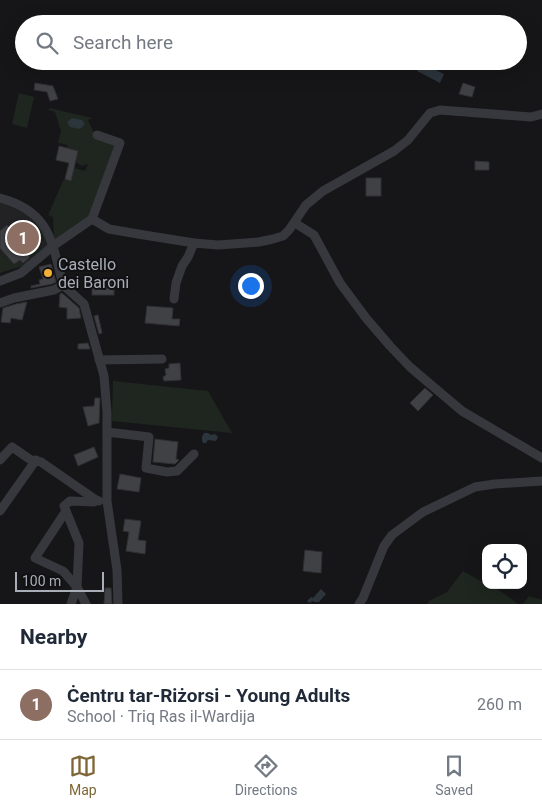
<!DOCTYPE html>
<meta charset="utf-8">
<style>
body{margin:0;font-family:Roboto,sans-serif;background:#f2f2f3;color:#1f2937}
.controls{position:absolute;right:15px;bottom:15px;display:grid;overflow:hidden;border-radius:10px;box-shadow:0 5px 20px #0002}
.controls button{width:45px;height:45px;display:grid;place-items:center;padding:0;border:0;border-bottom:1px solid #e0e1e3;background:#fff;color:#1f2937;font:25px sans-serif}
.scale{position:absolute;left:15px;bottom:12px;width:89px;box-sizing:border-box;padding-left:5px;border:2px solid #a8adb8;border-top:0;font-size:14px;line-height:18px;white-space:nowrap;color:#a8adb8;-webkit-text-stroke:4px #111113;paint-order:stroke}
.you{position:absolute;left:250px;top:285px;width:18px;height:18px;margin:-12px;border:4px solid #fff;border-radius:50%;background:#1a73e8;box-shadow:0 0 0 8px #1a73e833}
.badge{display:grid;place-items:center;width:32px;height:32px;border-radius:50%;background:#7e6636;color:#fff;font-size:16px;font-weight:700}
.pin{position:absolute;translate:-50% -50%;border:2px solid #fff;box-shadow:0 1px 5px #0006}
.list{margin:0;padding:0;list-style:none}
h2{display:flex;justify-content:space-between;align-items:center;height:65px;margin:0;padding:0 20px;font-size:21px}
h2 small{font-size:16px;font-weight:400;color:#747a83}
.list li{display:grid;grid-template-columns:32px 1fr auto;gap:15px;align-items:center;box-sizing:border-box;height:70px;padding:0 20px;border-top:1px solid #e0e1e3}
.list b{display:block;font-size:19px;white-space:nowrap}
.list p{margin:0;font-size:16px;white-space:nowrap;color:#747a83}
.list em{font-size:16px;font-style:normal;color:#747a83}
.icon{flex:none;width:28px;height:28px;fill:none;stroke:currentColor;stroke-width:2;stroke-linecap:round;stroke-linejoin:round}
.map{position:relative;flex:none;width:542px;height:604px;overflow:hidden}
.search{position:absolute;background:#fff;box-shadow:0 5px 20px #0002;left:15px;right:15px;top:15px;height:55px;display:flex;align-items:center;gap:12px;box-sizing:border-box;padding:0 18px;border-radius:28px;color:#747a83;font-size:19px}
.sheet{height:135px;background:#fff}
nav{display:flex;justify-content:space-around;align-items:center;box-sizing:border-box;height:70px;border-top:1px solid #e0e1e3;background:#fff;font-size:14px;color:#747a83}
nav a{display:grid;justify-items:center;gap:2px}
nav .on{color:#7e6636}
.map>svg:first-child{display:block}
.built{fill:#222225}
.green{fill:#1e261f}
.water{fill:#2c353c}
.building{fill:#404145;stroke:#303034}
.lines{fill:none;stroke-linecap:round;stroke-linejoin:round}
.minor{stroke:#37383d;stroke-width:9}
.poi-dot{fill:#f2b134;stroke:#111113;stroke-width:2}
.labels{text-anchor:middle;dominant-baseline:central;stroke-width:4;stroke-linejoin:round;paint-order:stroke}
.poi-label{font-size:16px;fill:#a8adb8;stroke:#111113;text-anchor:start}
</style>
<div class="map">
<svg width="542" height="604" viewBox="0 0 542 604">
<rect width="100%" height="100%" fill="#161618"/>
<path class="built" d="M0,203L13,206L27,214L39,227L49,246L0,273Z"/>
<g class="green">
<path d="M19,93L34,97L27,128L12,124Z"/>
<path d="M49,108L92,118L88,120L94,133L116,145L91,218L54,240L53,217L48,215L64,179L71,181L74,168L85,171L88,164L82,166L76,162L78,151L67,148L68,145L59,143L58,142L61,131L55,112L49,110Z"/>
<path d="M36,223L46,238L42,242L39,238V236L30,228Z"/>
<path d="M37,245L44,251L26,265L0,273V251L7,259L9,258L14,264Z"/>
<path d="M113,381L208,391L232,433L112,421Z"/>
<path d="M463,571L486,584V585C497,587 509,597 518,604H427L429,601L447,592Z"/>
<path d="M529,596L542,600V604H523Z"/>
</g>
<g class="water">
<path d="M420,63L444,74L440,83L417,71Z"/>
<path d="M72,118L82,120L85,124L80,129L70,127L67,122Z"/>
<path d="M204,433H208L211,435L215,434L218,437L216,441L208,440L206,443H203C201,439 202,436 204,433Z"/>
<path d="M321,589L326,594L319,602H315L312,601L310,603L307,601L311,597L313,598Z"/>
</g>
<g class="building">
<path d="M35,83L53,86L58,99L50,101L47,92L34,90Z"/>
<path d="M463,83L475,87L472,97L459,94Z"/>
<path d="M59,146L78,151L71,181L65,179L69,163L56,160Z"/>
<path d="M475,161L489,162V170H475Z"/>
<rect x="366" y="178" width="15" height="18"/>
<path d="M22,220L37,237L34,240L37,245L27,253L30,257L23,263L20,260L14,264L0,248V231L7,225L11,230Z"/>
<path d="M51,264L56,282L52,284L31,288V286L40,284L39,280L43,279L39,267Z"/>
<rect x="92" y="280" width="22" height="15"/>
<path d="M62,293L79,308L81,318L67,319V308L59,307L60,294Z"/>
<path d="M27,302L22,320L11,318L10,323L1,322L3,308L16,304Z"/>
<path d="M147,306L173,308L172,319H180L179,326L145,323Z"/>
<path d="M98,315L102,333L99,334L94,316Z"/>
<path d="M88,343L90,349H78V344Z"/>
<path d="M180,363L181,380L164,381L163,377L166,375L165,369L169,368V364Z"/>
<path d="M425,388L433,395L418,411L410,403Z"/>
<path d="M95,398H100L99,423L88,426L83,407L94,406Z"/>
<path d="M155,439L178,442L176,459L179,460L175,464L153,462Z"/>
<path d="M94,447L98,457L78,466L74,455Z"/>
<path d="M120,474L141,478L139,492L117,489Z"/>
<path d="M125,519L141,521L138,540L146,541L145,554L126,551L129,532L123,531Z"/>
<path d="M305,550L322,552L321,573L303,571Z"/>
<path d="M105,588H111L112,604H104Z"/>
</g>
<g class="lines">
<g class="minor">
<path d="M0,198C50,211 52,242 63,285"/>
<path d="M92,219L120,143L97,135"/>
<path d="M295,223L314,235L340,283L366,318L390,346L410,367L462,411L542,458"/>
<path d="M0,281L21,273L53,246L92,219L109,229L144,235L194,243L218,245L259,242L273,239L283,236L289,230L306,205L323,191L394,151L408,140L430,113L440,110L531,117L542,114"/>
<path d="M63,285L84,304L104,376L107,412V501L117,570L118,604"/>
<path d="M174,299L176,283L182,266L188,257L194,243"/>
<path d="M0,303L14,298L54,290L63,285"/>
<path d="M99,360L162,359"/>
<path d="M107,432L149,437L146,468L167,472L177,471L194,454"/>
<path d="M0,460L12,447L31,460L41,462L96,500L99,501"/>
<path d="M0,511L36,460"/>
<path d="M66,511L35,558L63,571L77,587L86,604"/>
<path d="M71,604L77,587L79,543L64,506L70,501L94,502L96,500"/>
<path d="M359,604L363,598L384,546L392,535L423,512L475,487L495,484L542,481"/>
</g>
</g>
<circle class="poi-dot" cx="48" cy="273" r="5"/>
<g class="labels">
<g class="poi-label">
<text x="58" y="264">Castello<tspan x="58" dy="18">dei Baroni</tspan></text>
</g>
</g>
</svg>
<div class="controls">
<button><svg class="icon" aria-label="locate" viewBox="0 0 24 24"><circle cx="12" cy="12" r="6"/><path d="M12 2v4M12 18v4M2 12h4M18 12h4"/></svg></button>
</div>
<div class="scale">100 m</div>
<div class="you"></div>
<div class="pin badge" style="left:23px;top:238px;background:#8d6e63">1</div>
<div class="search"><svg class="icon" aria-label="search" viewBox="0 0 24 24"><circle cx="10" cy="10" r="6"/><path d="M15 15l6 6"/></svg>Search here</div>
</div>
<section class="sheet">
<h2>Nearby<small></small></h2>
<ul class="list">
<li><span class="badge" style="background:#8d6e63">1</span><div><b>Ċentru tar-Riżorsi - Young Adults</b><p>School · Triq Ras il-Wardija</p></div><em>260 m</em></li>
</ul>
</section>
<nav>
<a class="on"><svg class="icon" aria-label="map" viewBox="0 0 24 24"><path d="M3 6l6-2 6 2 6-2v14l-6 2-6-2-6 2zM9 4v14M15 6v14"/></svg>Map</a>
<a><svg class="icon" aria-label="directions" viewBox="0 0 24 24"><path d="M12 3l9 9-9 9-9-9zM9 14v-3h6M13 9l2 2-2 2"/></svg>Directions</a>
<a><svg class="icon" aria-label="saved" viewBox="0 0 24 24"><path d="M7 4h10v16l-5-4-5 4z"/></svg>Saved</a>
</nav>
